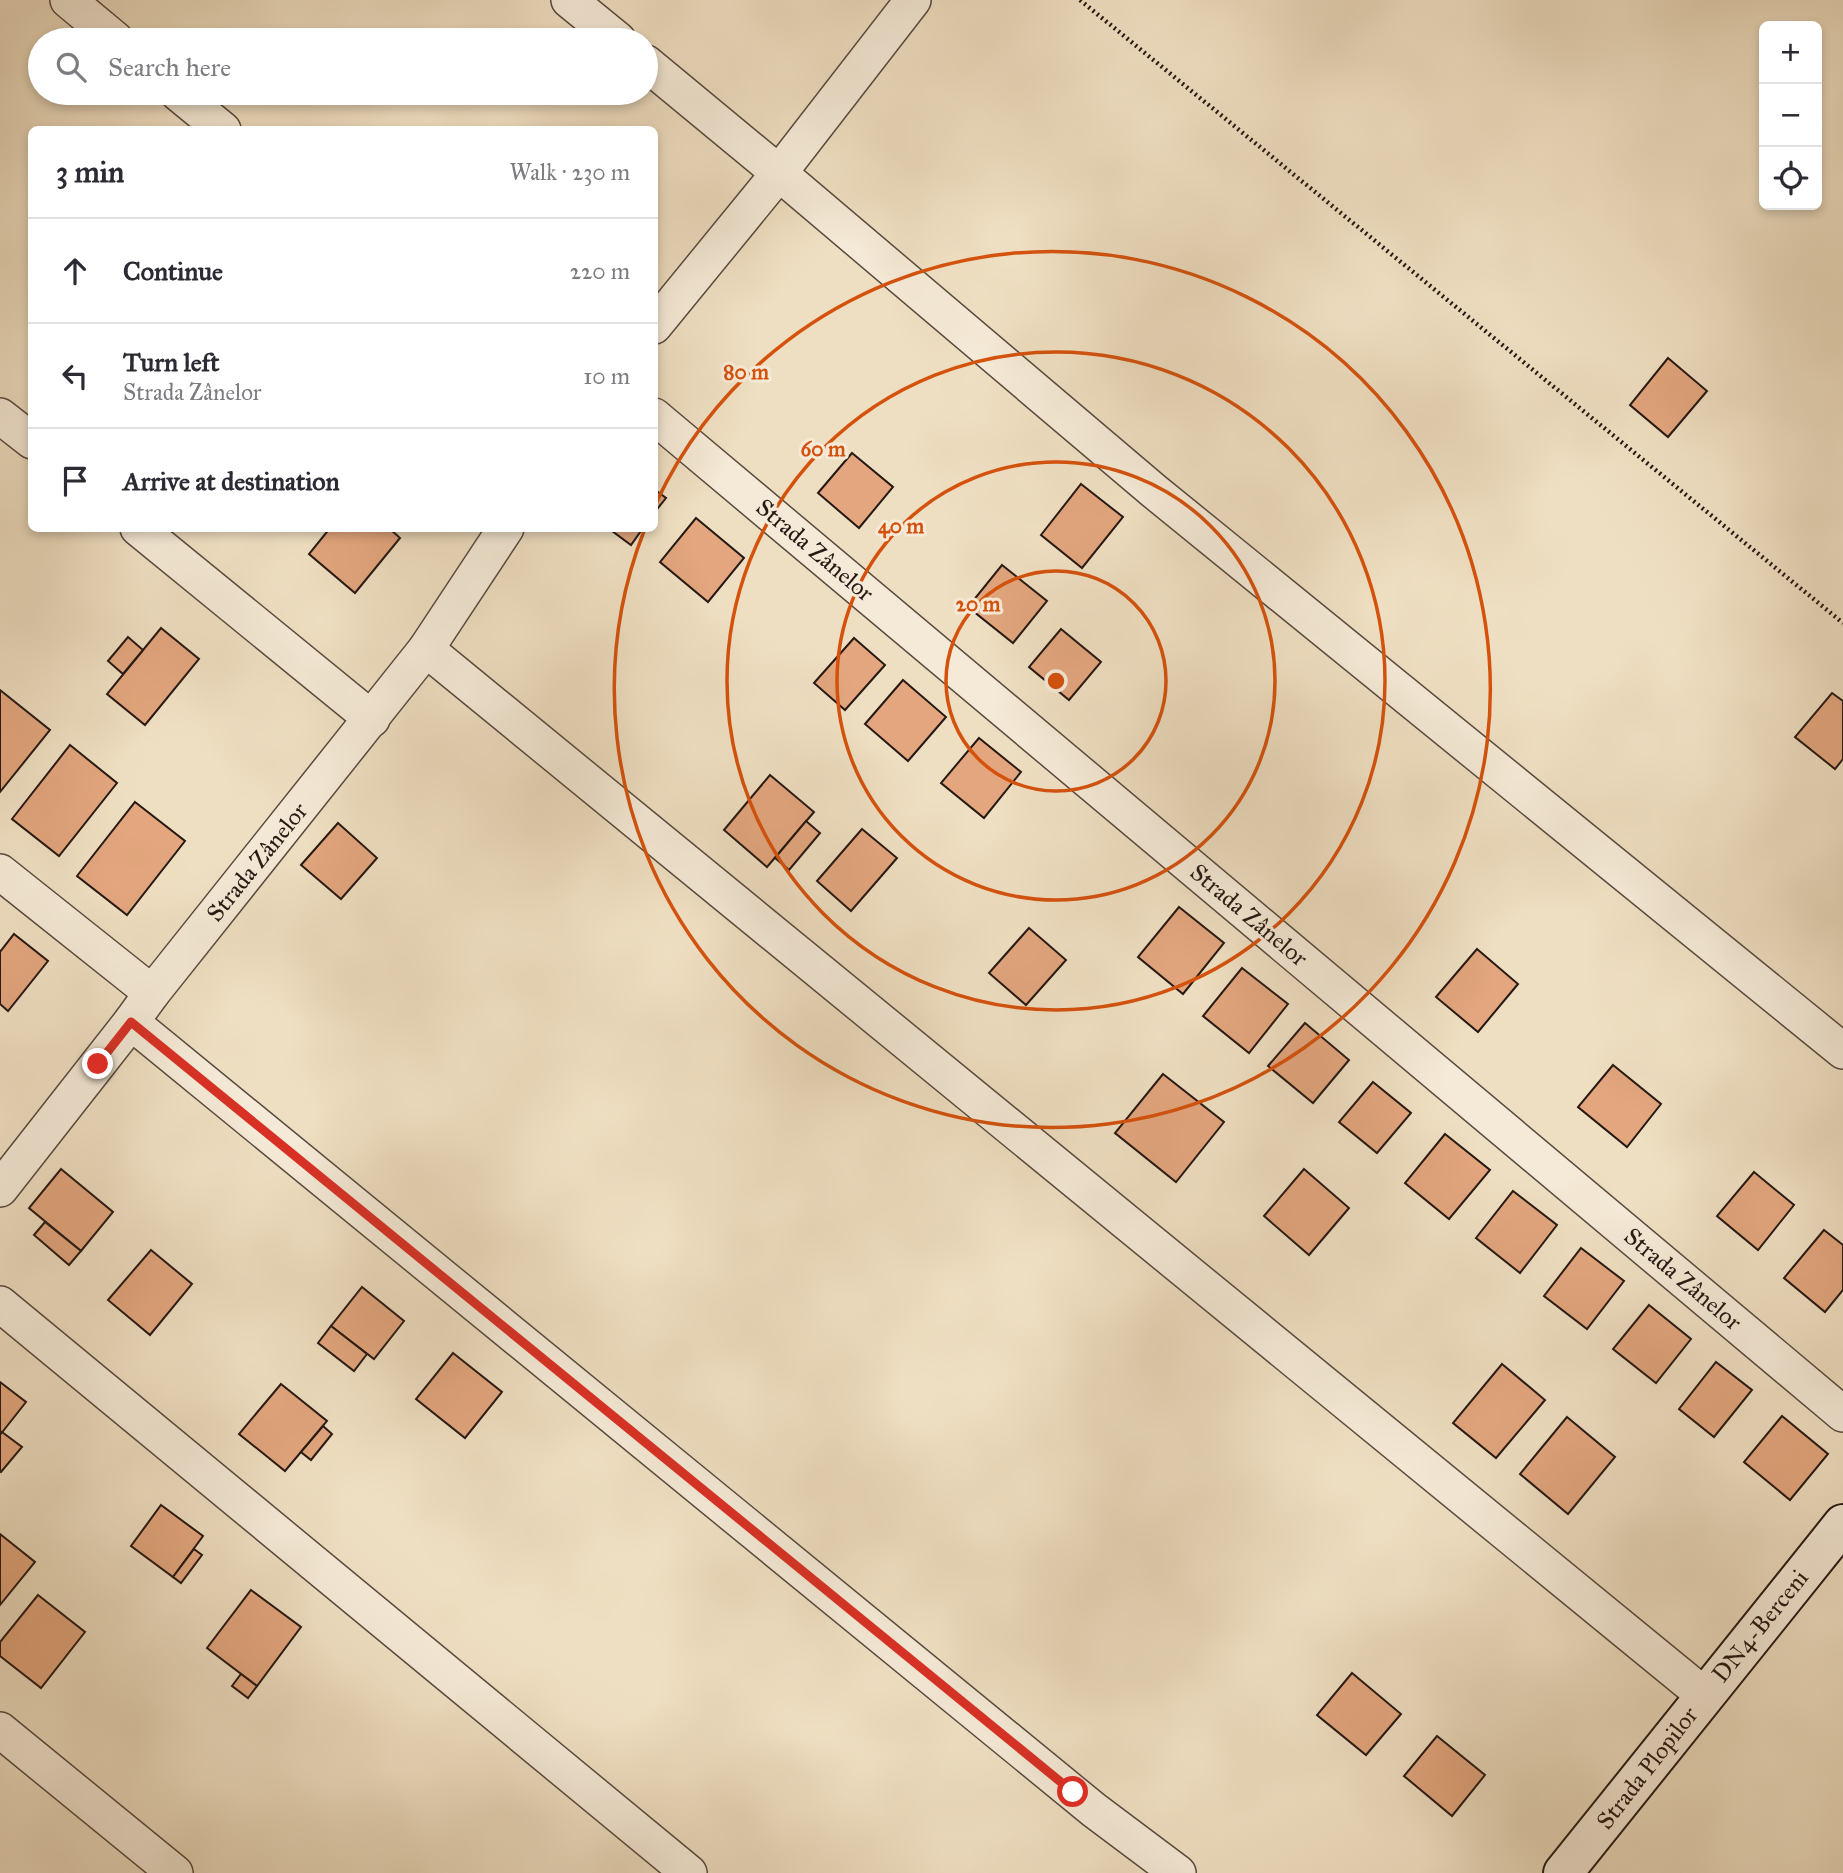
<!DOCTYPE html>
<meta charset="utf-8">
<style>
body{margin:0;font-family:"IM FELL Great Primer",serif;background:#f7f7f7;color:#2b2b33}
.controls{position:absolute;right:21px;top:21px;display:grid;overflow:hidden;border-radius:10px;box-shadow:0 4px 10px #0003}
.controls button{width:63px;height:63px;display:grid;place-items:center;padding:0;border:0;border-bottom:2px solid #e1e1e2;background:#fff;color:#2b2b33;font:35px sans-serif}
.stop{position:absolute;width:21px;height:21px;margin:-16px;border:5px solid #d93025;border-radius:50%;background:#fff}
.stop.end{background:#d93025;border-color:#fff;box-shadow:0 2px 7px #0008}
.list{margin:0;padding:0;list-style:none}
h2{display:flex;justify-content:space-between;align-items:center;height:91px;margin:0;padding:0 28px;font-size:30px}
h2 small{font-size:23px;font-weight:400;color:#7c7c81}
.list li{display:grid;grid-template-columns:46px 1fr auto;gap:21px;align-items:center;box-sizing:border-box;height:105px;padding:0 28px;border-top:2px solid #e1e1e2}
.list b{display:block;font-size:26px;white-space:nowrap}
.list p{margin:0;font-size:23px;white-space:nowrap;color:#7c7c81}
.list em{font-size:23px;font-style:normal;color:#7c7c81}
.icon{flex:none;width:38px;height:38px;fill:none;stroke:currentColor;stroke-width:2;stroke-linecap:round;stroke-linejoin:round}
.map{position:relative;flex:none;width:1843px;height:1873px;overflow:hidden}
.search{position:absolute;background:#fff;box-shadow:0 4px 10px #0003;left:28px;top:28px;width:630px;height:77px;display:flex;align-items:center;gap:18px;box-sizing:border-box;padding:0 24px;border-radius:38px;color:#7c7c81;font-size:26px}
.panel{position:absolute;background:#fff;box-shadow:0 4px 10px #0003;left:28px;top:126px;width:630px;height:406px;border-radius:10px}
.map>svg:first-child{display:block}
.building{fill:#e3a67e;stroke:#261813;stroke-width:2}
.lines{fill:none;stroke-linecap:round;stroke-linejoin:round}
.street-casing{stroke:#584a3f;stroke-width:38}
.secondary-casing{stroke:#261813;stroke-width:42}
.path{stroke:#261813;stroke-width:4.5;stroke-dasharray:2 3.5;stroke-linecap:butt}
.street{stroke:#f5ead7;stroke-width:35}
.secondary{stroke:#f5ead7;stroke-width:38}
.route{stroke:#d93025;stroke-width:9}
.ring{fill:none;stroke:#d5520d;stroke-width:3.5}
.labels{text-anchor:middle;dominant-baseline:central;stroke-width:6;stroke-linejoin:round;paint-order:stroke}
.street-label{font-size:24px;fill:#261813;stroke:#f5ead7}
.centre{fill:#d5520d;stroke:#f5ead7;stroke-width:3.5}
.ring-label{font-size:21px;text-anchor:middle;font-weight:bold;fill:#d5520d;stroke:#f5ead7;stroke-width:6;stroke-linejoin:round;paint-order:stroke}
</style>
<div class="map">
<svg width="1843" height="1873" viewBox="0 0 1843 1873">
<rect width="100%" height="100%" fill="#efdfc2"/>
<filter id="stains"><feTurbulence type="fractalNoise" baseFrequency=".00286" numOctaves="4"/><feColorMatrix values="0 0 0 0 .2 0 0 0 0 .09 0 0 0 0 .02 0 0 0 .5 -.17"/></filter>
<radialGradient id="worn" r=".72"><stop offset=".6" stop-color="#630" stop-opacity="0"/><stop offset="1" stop-color="#630" stop-opacity=".3"/></radialGradient>
<g class="building">
<path d="M1668,358L1707,391L1668,437L1630,405Z"/>
<path d="M852,453L893,487L859,528L818,493Z"/>
<path d="M1081,484L1123,517L1082,568L1041,535Z"/>
<path d="M654,489L666,498L654,513Z"/>
<path d="M696,518L744,558L708,602L660,562Z"/>
<path d="M330,528H389L400,538L355,593L309,554Z"/>
<path d="M608,528H643L631,545Z"/>
<path d="M1002,565L1047,601L1013,643L968,607Z"/>
<path d="M161,628L199,659L145,725L107,694Z"/>
<path d="M1061,629L1101,662L1069,700L1029,667Z"/>
<path d="M128,637L143,650L123,674L108,661Z"/>
<path d="M854,638L885,665L845,710L814,683Z"/>
<path d="M903,680L946,717L908,761L865,724Z"/>
<path d="M0,690L50,730L0,792Z"/>
<path d="M1832,693L1843,701V759L1835,769L1795,737Z"/>
<path d="M979,738L1021,772L984,818L941,783Z"/>
<path d="M70,745L117,783L59,856L12,819Z"/>
<path d="M770,775L814,812L767,867L724,830Z"/>
<path d="M135,802L185,841L127,915L77,876Z"/>
<path d="M806,821L820,833L789,870L775,858Z"/>
<path d="M338,823L377,858L341,899L301,865Z"/>
<path d="M862,829L897,858L851,911L817,881Z"/>
<path d="M1179,907L1224,943L1183,994L1138,957Z"/>
<path d="M1029,928L1066,960L1026,1005L989,973Z"/>
<path d="M14,934L48,961L8,1011L0,1004V952Z"/>
<path d="M1477,949L1518,984L1478,1032L1436,997Z"/>
<path d="M1242,968L1288,1004L1249,1053L1203,1016Z"/>
<path d="M1305,1023L1349,1060L1313,1103L1268,1066Z"/>
<path d="M1613,1065L1661,1104L1627,1147L1578,1107Z"/>
<path d="M1163,1074L1224,1122L1176,1182L1115,1133Z"/>
<path d="M1373,1082L1411,1113L1377,1153L1339,1122Z"/>
<path d="M1445,1134L1490,1170L1449,1219L1405,1183Z"/>
<path d="M61,1169L113,1212L81,1251L29,1208Z"/>
<path d="M1304,1169L1349,1208L1309,1255L1264,1216Z"/>
<path d="M1754,1172L1794,1205L1758,1250L1717,1216Z"/>
<path d="M1513,1191L1557,1225L1520,1273L1476,1238Z"/>
<path d="M45,1222L81,1251L69,1265L34,1235Z"/>
<path d="M1824,1230L1843,1245V1290L1825,1312L1784,1278Z"/>
<path d="M1581,1248L1624,1281L1587,1329L1544,1296Z"/>
<path d="M151,1250L192,1284L150,1335L108,1300Z"/>
<path d="M362,1287L404,1321L374,1359L331,1326Z"/>
<path d="M1649,1305L1691,1339L1656,1383L1613,1349Z"/>
<path d="M331,1326L367,1354L354,1371L318,1343Z"/>
<path d="M453,1353L502,1392L465,1438L416,1399Z"/>
<path d="M1716,1362L1752,1390L1714,1437L1679,1409Z"/>
<path d="M1502,1364L1545,1400L1496,1458L1453,1423Z"/>
<path d="M0,1382L26,1402L0,1435Z"/>
<path d="M281,1384L327,1421L285,1471L239,1434Z"/>
<path d="M1782,1416L1828,1454L1790,1500L1744,1462Z"/>
<path d="M1567,1417L1615,1457L1568,1514L1520,1474Z"/>
<path d="M323,1426L332,1434L311,1460L301,1452Z"/>
<path d="M2,1432L22,1447L1,1472L0,1471V1435Z"/>
<path d="M161,1505L203,1536L173,1577L131,1546Z"/>
<path d="M0,1534L35,1562L0,1605Z"/>
<path d="M194,1549L202,1555L181,1583L173,1577Z"/>
<path d="M251,1590L301,1627L257,1686L207,1648Z"/>
<path d="M38,1595L85,1632L41,1688L0,1656V1642Z"/>
<path d="M1352,1673L1401,1714L1366,1755L1317,1715Z"/>
<path d="M241,1674L257,1686L248,1698L232,1686Z"/>
<path d="M1437,1736L1485,1775L1452,1816L1404,1776Z"/>
</g>
<g class="lines">
<defs>
<g id="street">
<path d="M68,0L116,40"/>
<path d="M569,0L618,40"/>
<path d="M646,63L779,173L1154,491L1843,1051"/>
<path d="M178,93L223,130"/>
<path d="M654,326L779,173L913,0"/>
<path d="M0,416L32,441"/>
<path d="M654,416L1843,1414"/>
<path d="M138,528L372,719"/>
<path d="M426,649L1704,1695"/>
<path d="M0,872L152,993"/>
<path d="M131,1022L1094,1810L1178,1873"/>
<path d="M0,1189L131,1022L152,993L426,649L506,528"/>
<path d="M0,1304L689,1873"/>
<path d="M0,1730L175,1873"/>
</g>
<path id="secondary" d="M1563,1873L1843,1524"/>
</defs>
<use href="#street" class="street-casing"/>
<use href="#secondary" class="secondary-casing"/>
<path class="path" d="M1080,0L1843,623"/>
<use href="#street" class="street"/>
<use href="#secondary" class="secondary"/>
</g>
<g class="lines">
<path class="route" d="M98,1064L131,1022L1073,1792"/>
</g>
<g class="ring">
<circle cx="1056" cy="681" r="110"/>
<circle cx="1056" cy="681" r="219"/>
<circle cx="1056" cy="681" r="329"/>
<path d="M656 503A438 438 0 1 1 644 531"/>
</g>
<g class="labels">
<g class="street-label">
<text transform="translate(815 550) rotate(40)">Strada Zânelor</text>
<text transform="translate(257 862) rotate(-51)">Strada Zânelor</text>
<text transform="translate(1249 915) rotate(40)">Strada Zânelor</text>
<text transform="translate(1683 1279) rotate(40)">Strada Zânelor</text>
<text transform="translate(1760 1626) rotate(-51)">DN4-Berceni</text>
<text transform="translate(1647 1768) rotate(-52)">Strada Plopilor</text>
</g>
</g>
<circle cx="1056" cy="681" r="10" class="centre"/>
<g class="ring-label">
<text x="746" y="379">80 m</text>
<text x="823" y="456">60 m</text>
<text x="901" y="533">40 m</text>
<text x="978" y="611">20 m</text>
</g>
<rect width="100%" height="100%" filter="url(#stains)"/>
<rect width="100%" height="100%" fill="url(#worn)"/>
</svg>
<div class="controls">
<button>+</button>
<button>−</button>
<button><svg class="icon" aria-label="locate" viewBox="0 0 24 24"><circle cx="12" cy="12" r="6"/><path d="M12 2v4M12 18v4M2 12h4M18 12h4"/></svg></button>
</div>
<div class="stop" style="left:1073px;top:1792px"></div>
<div class="stop end" style="left:98px;top:1064px"></div>
<div class="search"><svg class="icon" aria-label="search" viewBox="0 0 24 24"><circle cx="10" cy="10" r="6"/><path d="M15 15l6 6"/></svg>Search here</div>
<section class="panel">
<h2>3 min<small>Walk · 230 m</small></h2>
<ul class="list">
<li><svg class="icon" aria-label="ahead" viewBox="0 0 24 24"><path d="M12 20V5M6 11l6-6 6 6"/></svg><div><b>Continue</b></div><em>220 m</em></li>
<li><svg class="icon" aria-label="left" viewBox="0 0 24 24"><path d="M17 20v-9H6M10 6l-5 5 5 5"/></svg><div><b>Turn left</b><p>Strada Zânelor</p></div><em>10 m</em></li>
<li><svg class="icon" aria-label="arrive" viewBox="0 0 24 24"><path d="M6 21V4h12l-3 4 3 4H6"/></svg><div><b>Arrive at destination</b></div></li>
</ul>
</section>
</div>
